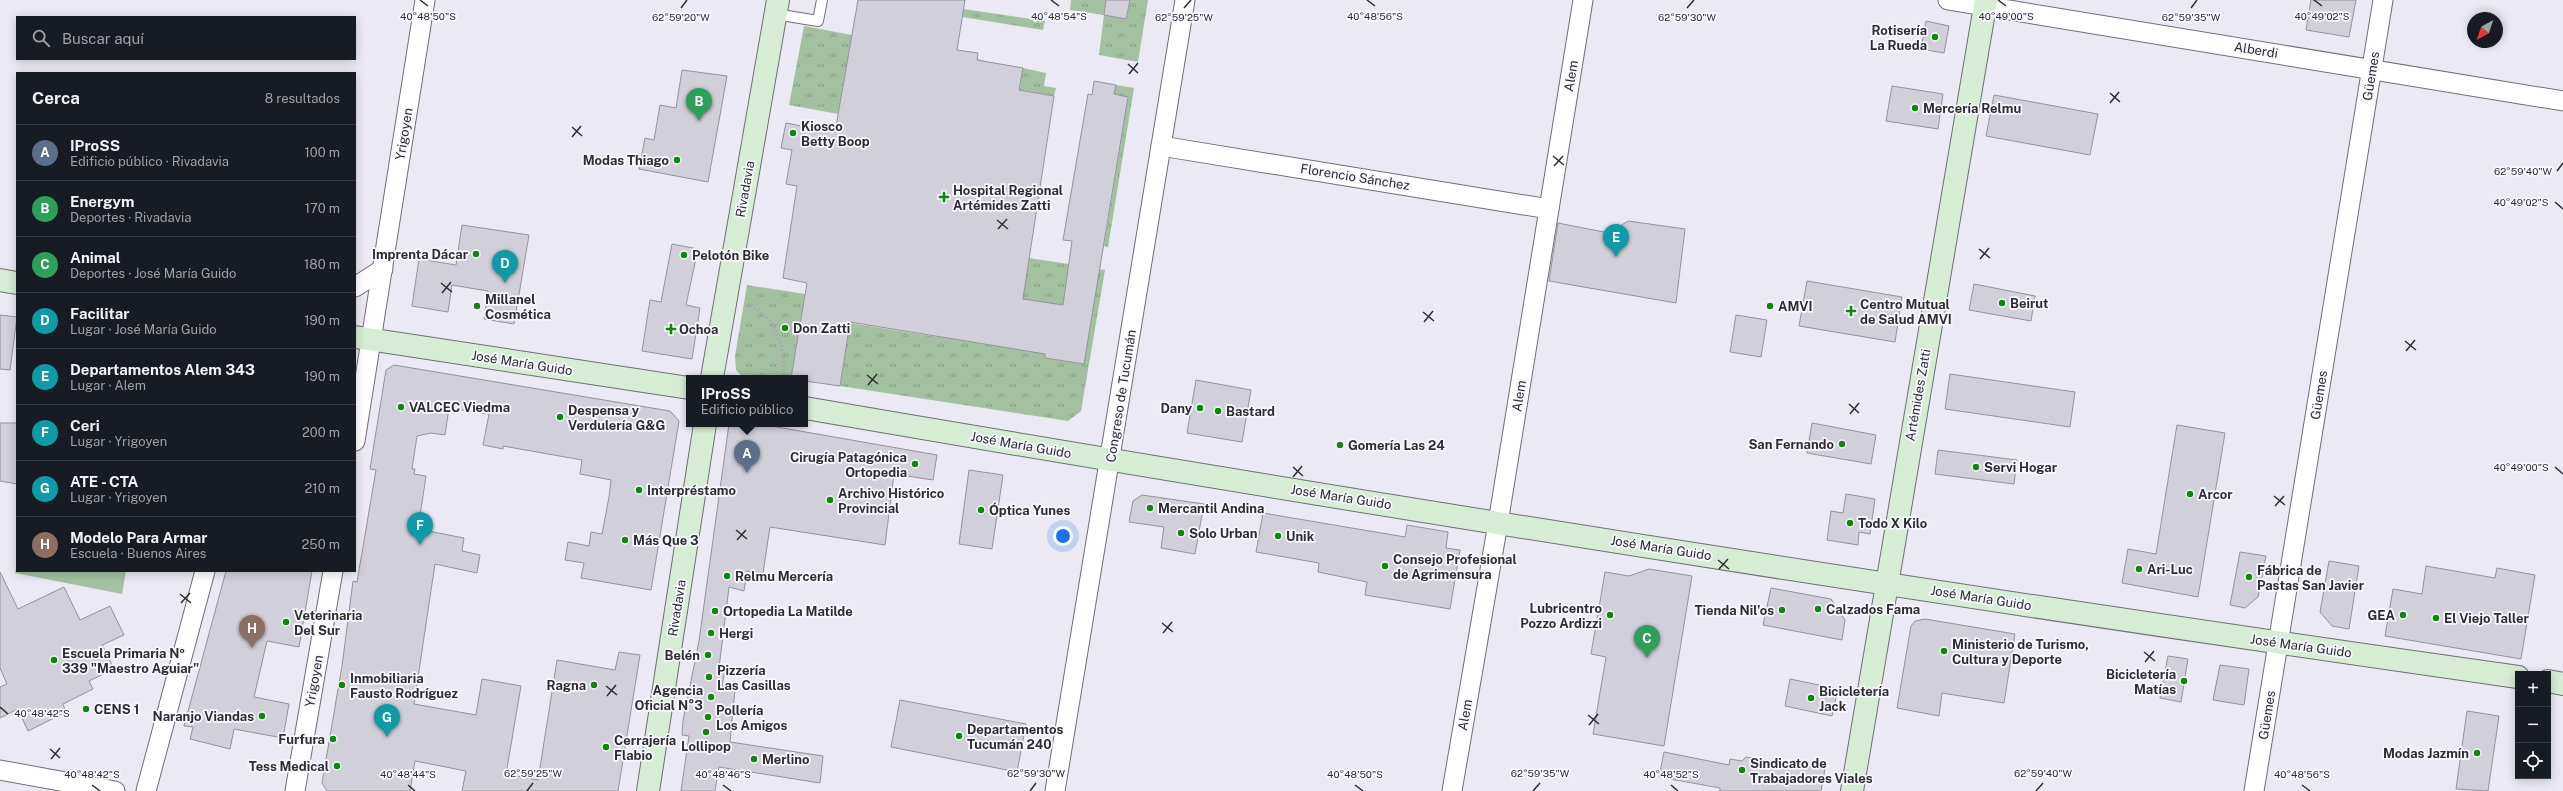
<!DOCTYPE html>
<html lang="es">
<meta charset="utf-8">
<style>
body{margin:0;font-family:"Public Sans",sans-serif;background:#242831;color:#f1f3f6}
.controls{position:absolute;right:12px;bottom:12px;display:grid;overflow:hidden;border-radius:0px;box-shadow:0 2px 10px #0003}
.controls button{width:36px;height:36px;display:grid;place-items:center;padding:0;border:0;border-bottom:1px solid #363941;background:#171b24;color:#f1f3f6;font:20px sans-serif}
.compass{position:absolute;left:2467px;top:12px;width:36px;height:36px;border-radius:50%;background:#171b24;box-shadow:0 2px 10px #0003;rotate:220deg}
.you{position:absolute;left:1063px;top:536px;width:14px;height:14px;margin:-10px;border:3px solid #fff;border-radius:50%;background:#1a73e8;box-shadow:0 0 0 6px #1a73e833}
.badge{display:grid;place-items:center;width:26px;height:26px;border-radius:50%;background:#0d880c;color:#fff;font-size:13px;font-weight:700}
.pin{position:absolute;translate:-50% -33px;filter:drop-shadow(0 1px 2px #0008)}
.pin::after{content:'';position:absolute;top:21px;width:14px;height:12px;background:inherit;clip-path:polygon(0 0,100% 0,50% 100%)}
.popup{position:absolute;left:686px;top:375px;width:122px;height:52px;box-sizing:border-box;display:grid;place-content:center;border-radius:0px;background:#171b24;filter:drop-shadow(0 1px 3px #0005);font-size:13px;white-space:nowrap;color:#9ea1a6}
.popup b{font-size:15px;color:#f1f3f6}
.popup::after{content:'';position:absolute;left:50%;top:100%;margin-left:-8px;border:8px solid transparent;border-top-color:#171b24}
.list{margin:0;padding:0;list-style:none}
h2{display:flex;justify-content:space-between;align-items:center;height:52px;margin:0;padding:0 16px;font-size:17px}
h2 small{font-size:13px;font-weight:400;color:#9ea1a6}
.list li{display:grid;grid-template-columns:26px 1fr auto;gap:12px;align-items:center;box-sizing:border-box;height:56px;padding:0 16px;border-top:1px solid #363941}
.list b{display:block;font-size:15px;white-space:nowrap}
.list p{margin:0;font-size:13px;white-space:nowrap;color:#9ea1a6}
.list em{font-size:13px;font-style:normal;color:#9ea1a6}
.icon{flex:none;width:22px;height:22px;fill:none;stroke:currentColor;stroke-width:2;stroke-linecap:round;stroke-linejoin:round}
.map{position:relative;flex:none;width:2563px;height:791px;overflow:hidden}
.search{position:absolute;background:#171b24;box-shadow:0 2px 10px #0003;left:16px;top:16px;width:340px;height:44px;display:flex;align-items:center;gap:10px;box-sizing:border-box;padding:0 14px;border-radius:0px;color:#9ea1a6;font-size:15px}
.panel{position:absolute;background:#171b24;box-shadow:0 2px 10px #0003;left:16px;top:72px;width:340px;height:500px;border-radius:0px}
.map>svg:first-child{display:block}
.grass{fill:url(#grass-tufts)}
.pitch{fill:#a3c1a0}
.building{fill:#d1cfd9;stroke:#94929b}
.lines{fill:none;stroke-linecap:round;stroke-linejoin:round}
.service-casing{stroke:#706e77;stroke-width:12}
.minor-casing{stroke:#706e77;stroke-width:21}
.secondary-casing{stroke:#706e77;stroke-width:24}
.path{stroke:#a9a8b0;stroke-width:2.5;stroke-dasharray:2 2;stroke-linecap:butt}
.service{stroke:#fff;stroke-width:10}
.minor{stroke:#fff;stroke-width:19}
.secondary{stroke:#d6ecd4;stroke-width:22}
.ticks{fill:none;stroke:#2d2d30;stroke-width:1.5}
.poi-dot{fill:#0d880c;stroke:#f8f7ff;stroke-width:1.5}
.labels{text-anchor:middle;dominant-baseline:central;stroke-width:3.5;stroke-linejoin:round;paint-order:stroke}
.poi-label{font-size:13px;font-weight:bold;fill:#2d2d30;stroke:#f8f7ff;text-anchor:start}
.street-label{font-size:13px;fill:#2d2d30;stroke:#f8f7ff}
.ticks-label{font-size:10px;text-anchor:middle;fill:#2d2d30;stroke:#f8f7ff;stroke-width:3.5;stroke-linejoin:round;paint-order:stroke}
</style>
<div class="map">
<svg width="2563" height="791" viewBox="0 0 2563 791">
<defs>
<pattern id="grass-tufts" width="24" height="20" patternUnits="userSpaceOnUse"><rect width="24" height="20" fill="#a3c1a0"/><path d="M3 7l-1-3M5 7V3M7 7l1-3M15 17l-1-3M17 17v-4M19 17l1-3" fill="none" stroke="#859d83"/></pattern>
</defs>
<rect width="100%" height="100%" fill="#ebe9f3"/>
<g class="grass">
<path d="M1071,0H1106L1104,15L1126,19L1130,0H1148L1138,62L1099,55L1104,15L1070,10Z"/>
<path d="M963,9L1045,21L1043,30L962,17Z"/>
<path d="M804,26L852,35L838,114L789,105Z"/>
<path d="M977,59L998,64L995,84L1020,88L1023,68L1046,73L1044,86L1056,88L1054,96L1023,90L1020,103L975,74Z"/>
<path d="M1116,85L1134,88L1108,247L1104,246L1128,97L1114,95Z"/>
<path d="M953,239L958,340L1015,349L1029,258L1069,264L1063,305L1052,304L1045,358L1084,364L1099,269L1105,270L1081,411L1068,421L840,386L850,323L938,337Z"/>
<path d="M747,285L805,294L791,378H744L736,370L735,356Z"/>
</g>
<path class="pitch" d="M17,563V571H126L122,594L15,573Z"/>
<g class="building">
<path d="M858,0H965L957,50L978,53L977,60L1023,68L1019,90L1054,96L1023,299L1063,305L1072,241L1063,240L1088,94L1092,95L1094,81L1116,85L1114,94L1128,97L1084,364L1045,358V354L850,322L840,386L805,381V378H791L807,283L783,278L797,186L786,184L792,150L781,148L786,123L835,132Z"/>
<path d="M1106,0H1130L1126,19L1104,15Z"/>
<path d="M2311,0H2356L2349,37L2306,30Z"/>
<path d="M1926,21L1949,26L1944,53L1921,49Z"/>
<path d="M682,70L727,76L708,182L639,169L645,138L654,140L660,105L676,108Z"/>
<path d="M1892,86L1943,94L1938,129L1886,121Z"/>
<path d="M1994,95L2098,114L2090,155L1986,136Z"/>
<path d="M1628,221L1685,229L1676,303L1549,281L1558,223L1609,233Z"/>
<path d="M462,225L529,235L514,324L484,319L488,291L452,285L448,312L412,306L419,259L456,265Z"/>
<path d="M672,244L698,249L686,305L700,308L692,359L642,351L650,300L661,302Z"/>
<path d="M1807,281L1902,297L1895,342L1799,326Z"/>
<path d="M1974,284L2035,296L2031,321L1969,310Z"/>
<path d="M0,315L17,317L10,370L0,369Z"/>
<path d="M1736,315L1767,320L1761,357L1730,352Z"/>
<path d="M394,365L670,411L679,421L651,590L581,578L584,563L565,560L568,542L589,546L591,532L602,534L609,497L611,480L580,474L582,460L503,446V449L483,445L489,414L449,408L445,435L431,433L417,436L412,469H415L414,474L426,476L418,529L464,538L462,551L480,555L477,573L435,564L414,704L476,715L482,679L521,686L506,774L538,780L557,660L615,670L619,652L640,655L618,791H462L466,771L415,761L410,791H327L322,783L342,666L353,581L357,582L376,470L370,469L386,370Z"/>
<path d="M1950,374L2075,392L2070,427L1945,409Z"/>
<path d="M1196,380L1251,390L1242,442L1187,433Z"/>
<path d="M0,423H17V484L0,481Z"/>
<path d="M1812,423L1876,435L1871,464L1807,453Z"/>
<path d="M729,424H760L937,455L933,480L894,474L885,545L770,527L763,573L747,571L744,591L729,587L719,668L725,669L722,687L735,689L730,742L823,756L820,783L719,767L715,791H681L689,736L682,735L683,721L699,641Z"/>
<path d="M2177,425L2225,433L2198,597L2122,583L2128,549L2156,554Z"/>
<path d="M1938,450L2017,460L2014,484L1935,474Z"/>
<path d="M969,470L1003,475L992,549L959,544Z"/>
<path d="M1846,494L1875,499L1870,534L1859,532L1858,545L1827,540L1831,511L1843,513Z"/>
<path d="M1142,495L1204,504L1195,554L1161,548L1164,527L1129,522L1133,501Z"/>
<path d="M1263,513L1405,537L1407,525L1448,532L1446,548L1460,550L1450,609L1365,595L1367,582L1318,572L1319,563L1256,552Z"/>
<path d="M2240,552L2266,556L2258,597L2245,608L2230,605Z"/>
<path d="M2329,561L2359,566L2349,629L2332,626L2320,612Z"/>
<path d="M2426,566L2495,578L2497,568L2535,575L2521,659L2385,636L2393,589L2422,594Z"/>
<path d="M1649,569L1692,576L1664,746L1593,734L1606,657L1591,654L1605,572L1629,576Z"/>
<path d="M226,571H312L299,647L267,641L254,697L289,704L283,738L234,729L230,749L190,739L193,727L184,726Z"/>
<path d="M0,572L18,609L64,587L80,620L110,606L124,635L102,645L114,669L89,681L93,689L63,704L66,712L28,731L18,709L0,718V687L7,684L0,668Z"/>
<path d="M1771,588L1831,599L1845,620L1842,640L1763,625Z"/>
<path d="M1925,619L2015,634L2004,703L1942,693L1939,716L1897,708L1911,626L1915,621Z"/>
<path d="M2168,656L2188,659L2181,702L2160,698Z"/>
<path d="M2220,665L2249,669L2244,705L2213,700Z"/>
<path d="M1790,679L1838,689L1832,716L1785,706Z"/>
<path d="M900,700L1026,724L1017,772L891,747Z"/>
<path d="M2467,711L2499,716L2488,791L2456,789Z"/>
<path d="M1664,752L1729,765L1730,759L1742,761L1746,757L1825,769L1821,791H1720V788L1659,777Z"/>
</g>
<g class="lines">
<defs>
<path id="service" d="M775,14L818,21L822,0"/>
<g id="minor">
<path d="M1948,0L2563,101"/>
<path d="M1161,146L1549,209"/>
<path d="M355,287L383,269"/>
<path d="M355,441L425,0"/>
<path d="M0,770L115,791"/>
<path d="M146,791L205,571"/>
<path d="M295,791L333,571"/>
<path d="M1055,791L1185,0"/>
<path d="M1452,791L1498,523L1583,0"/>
<path d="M2254,791L2383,0"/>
</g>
<g id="secondary">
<path d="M0,280L17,283"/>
<path d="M355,337L689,388"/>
<path d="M712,378L778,0"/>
<path d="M805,408C1375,506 1946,596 2518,677"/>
<path d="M2548,681L2563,684"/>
<path d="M648,791L705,424"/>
<path d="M1852,791L1986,0"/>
</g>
</defs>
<use href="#service" class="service-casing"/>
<use href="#minor" class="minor-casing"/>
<use href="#secondary" class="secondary-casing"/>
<path class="path" d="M746,305C777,313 787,351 783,378"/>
<use href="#service" class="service"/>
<use href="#minor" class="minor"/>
<use href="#secondary" class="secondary"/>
</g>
<path class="ticks" d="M420,0L428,6M1051,0L1059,6M1367,0L1375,6M1998,0L2006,6M2314,0L2322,6M681,8L687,0M1184,8L1191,0M1687,8L1694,0M2191,8L2197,0M1128,64L1138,73M1129,74L1138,63M2110,93L2120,102M2110,103L2119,92M572,127L582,136M572,137L581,126M1553,156L1564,165M1554,166L1563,156M2557,171L2563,163M2555,202L2563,209M997,220L1008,229M998,229L1007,219M1979,249L1990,258M1980,259L1989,248M441,283L452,292M442,293L451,282M1423,312L1434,321M1424,322L1433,311M2405,341L2416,350M2406,351L2415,340M867,375L878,384M868,385L877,374M1849,404L1859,413M1850,414L1859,403M1293,467L1303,476M2555,467L2563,474M1293,477L1302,466M2274,496L2285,505M2275,506L2284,496M736,530L747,539M737,540L746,530M1718,560L1729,569M1719,569L1728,559M180,594L191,603M181,603L190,593M1162,623L1173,632M1163,633L1172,622M2144,652L2155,661M2145,662L2154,651M606,686L617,695M607,696L616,685M0,707L8,714M1588,715L1599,724M1589,725L1598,714M50,749L60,758M51,759L60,748M92,785L100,791M408,785L415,791M723,785L731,791M1355,785L1363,791M1671,785L1678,791M2302,785L2310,791M527,791L533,783M1030,791L1036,783M1533,791L1540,783M2036,791L2043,783"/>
<g class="poi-dot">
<circle cx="1935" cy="37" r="4"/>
<circle cx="1915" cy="108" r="4"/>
<circle cx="793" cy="133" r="4"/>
<circle cx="677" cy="160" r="4"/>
<path d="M942 191h4v4h4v4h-4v4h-4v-4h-4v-4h4z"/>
<circle cx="476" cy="254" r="4"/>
<circle cx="684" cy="255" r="4"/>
<circle cx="2002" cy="303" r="4"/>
<circle cx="477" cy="306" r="4"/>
<circle cx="1770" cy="306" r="4"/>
<path d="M1849 305h4v4h4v4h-4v4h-4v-4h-4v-4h4z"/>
<circle cx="785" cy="328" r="4"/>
<path d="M669 323h4v4h4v4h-4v4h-4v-4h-4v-4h4z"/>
<circle cx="401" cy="407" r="4"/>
<circle cx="1200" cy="408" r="4"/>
<circle cx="1218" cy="411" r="4"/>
<circle cx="560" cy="417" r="4"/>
<circle cx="1842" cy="444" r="4"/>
<circle cx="1340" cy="445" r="4"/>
<circle cx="915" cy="464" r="4"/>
<circle cx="1976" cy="467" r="4"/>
<circle cx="639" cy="490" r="4"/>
<circle cx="2190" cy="494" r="4"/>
<circle cx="830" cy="500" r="4"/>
<circle cx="1150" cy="508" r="4"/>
<circle cx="981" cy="510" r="4"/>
<circle cx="1850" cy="523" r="4"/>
<circle cx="1181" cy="533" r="4"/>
<circle cx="1278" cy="536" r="4"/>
<circle cx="625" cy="540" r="4"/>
<circle cx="1385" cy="566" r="4"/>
<circle cx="2139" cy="569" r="4"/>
<circle cx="727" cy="576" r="4"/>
<circle cx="2249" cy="577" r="4"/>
<circle cx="1818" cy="609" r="4"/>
<circle cx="1782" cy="610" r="4"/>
<circle cx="715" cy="611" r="4"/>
<circle cx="1610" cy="615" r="4"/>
<circle cx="2403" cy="615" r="4"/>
<circle cx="2436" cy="618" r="4"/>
<circle cx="286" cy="622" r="4"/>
<circle cx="711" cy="633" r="4"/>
<circle cx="1944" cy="651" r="4"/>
<circle cx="708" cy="655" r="4"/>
<circle cx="54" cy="660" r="4"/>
<circle cx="709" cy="677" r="4"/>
<circle cx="2184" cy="681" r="4"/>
<circle cx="342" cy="685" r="4"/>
<circle cx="594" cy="685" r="4"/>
<circle cx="711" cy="697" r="4"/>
<circle cx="1811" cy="698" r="4"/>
<circle cx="86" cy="709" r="4"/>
<circle cx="262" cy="716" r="4"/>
<circle cx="708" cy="717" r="4"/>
<circle cx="706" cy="732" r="4"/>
<circle cx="959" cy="736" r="4"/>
<circle cx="333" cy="739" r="4"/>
<circle cx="606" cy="747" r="4"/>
<circle cx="2477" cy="753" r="4"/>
<circle cx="754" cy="759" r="4"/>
<circle cx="337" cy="766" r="4"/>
<circle cx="1742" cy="770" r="4"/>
</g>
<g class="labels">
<g class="poi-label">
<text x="1927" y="30" text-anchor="end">Rotisería<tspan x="1927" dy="15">La Rueda</tspan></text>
<text x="1923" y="108">Mercería Relmu</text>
<text x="801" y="126">Kiosco<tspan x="801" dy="15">Betty Boop</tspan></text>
<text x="669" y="160" text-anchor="end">Modas Thiago</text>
<text x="953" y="190">Hospital Regional<tspan x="953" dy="15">Artémides Zatti</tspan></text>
<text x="468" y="254" text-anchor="end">Imprenta Dácar</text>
<text x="692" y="255">Pelotón Bike</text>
<text x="485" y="299">Millanel<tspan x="485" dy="15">Cosmética</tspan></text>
<text x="2010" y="303">Beirut</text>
<text x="1860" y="304">Centro Mutual<tspan x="1860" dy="15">de Salud AMVI</tspan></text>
<text x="1778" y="306">AMVI</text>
<text x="793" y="328">Don Zatti</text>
<text x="679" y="329">Ochoa</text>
<text x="409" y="407">VALCEC Viedma</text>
<text x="1192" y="408" text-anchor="end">Dany</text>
<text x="568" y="410">Despensa y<tspan x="568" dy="15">Verdulería G&amp;G</tspan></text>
<text x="1226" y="411">Bastard</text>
<text x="1834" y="444" text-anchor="end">San Fernando</text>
<text x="1348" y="445">Gomería Las 24</text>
<text x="907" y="457" text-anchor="end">Cirugía Patagónica<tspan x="907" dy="15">Ortopedia</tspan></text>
<text x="1984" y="467">Servi Hogar</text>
<text x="647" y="490">Interpréstamo</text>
<text x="838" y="493">Archivo Histórico<tspan x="838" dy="15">Provincial</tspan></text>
<text x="2198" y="494">Arcor</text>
<text x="1158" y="508">Mercantil Andina</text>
<text x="989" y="510">Óptica Yunes</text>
<text x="1858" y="523">Todo X Kilo</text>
<text x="1189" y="533">Solo Urban</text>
<text x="1286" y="536">Unik</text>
<text x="633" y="540">Más Que 3</text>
<text x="1393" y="559">Consejo Profesional<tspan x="1393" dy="15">de Agrimensura</tspan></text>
<text x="2147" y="569">Ari-Luc</text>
<text x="2257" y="570">Fábrica de<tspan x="2257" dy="15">Pastas San Javier</tspan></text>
<text x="735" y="576">Relmu Mercería</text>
<text x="1602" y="608" text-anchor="end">Lubricentro<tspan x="1602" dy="15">Pozzo Ardizzi</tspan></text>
<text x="1826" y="609">Calzados Fama</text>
<text x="1774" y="610" text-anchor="end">Tienda Nil'os</text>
<text x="723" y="611">Ortopedia La Matilde</text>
<text x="294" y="615">Veterinaria<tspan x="294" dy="15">Del Sur</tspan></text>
<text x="2395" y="615" text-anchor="end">GEA</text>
<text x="2444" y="618">El Viejo Taller</text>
<text x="719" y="633">Hergi</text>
<text x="1952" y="644">Ministerio de Turismo,<tspan x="1952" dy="15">Cultura y Deporte</tspan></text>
<text x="62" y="653">Escuela Primaria Nº<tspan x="62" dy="15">339 "Maestro Aguiar"</tspan></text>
<text x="700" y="655" text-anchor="end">Belén</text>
<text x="717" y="670">Pizzería<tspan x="717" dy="15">Las Casillas</tspan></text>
<text x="2176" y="674" text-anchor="end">Bicicletería<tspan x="2176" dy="15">Matías</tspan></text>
<text x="350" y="678">Inmobiliaria<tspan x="350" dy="15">Fausto Rodríguez</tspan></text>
<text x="586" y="685" text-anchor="end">Ragna</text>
<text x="703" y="690" text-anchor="end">Agencia<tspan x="703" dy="15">Oficial N°3</tspan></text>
<text x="1819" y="691">Bicicletería<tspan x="1819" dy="15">Jack</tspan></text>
<text x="94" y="709">CENS 1</text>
<text x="716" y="710">Pollería<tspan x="716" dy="15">Los Amigos</tspan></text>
<text x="254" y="716" text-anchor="end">Naranjo Viandas</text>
<text x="967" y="729">Departamentos<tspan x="967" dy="15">Tucumán 240</tspan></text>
<text x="325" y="739" text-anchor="end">Furfura</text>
<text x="614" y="740">Cerrajería<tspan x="614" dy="15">Flabio</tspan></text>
<text x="706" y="746" text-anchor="middle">Lollipop</text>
<text x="2469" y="753" text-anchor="end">Modas Jazmín</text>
<text x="762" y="759">Merlino</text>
<text x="1750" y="763">Sindicato de<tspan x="1750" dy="15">Trabajadores Viales</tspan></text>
<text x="329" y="766" text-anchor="end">Tess Medical</text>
</g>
<g class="street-label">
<text transform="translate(2256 50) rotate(9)">Alberdi</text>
<text transform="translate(1571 76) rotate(-81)">Alem</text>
<text transform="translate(2371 76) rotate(-81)">Güemes</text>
<text transform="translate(404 134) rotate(-81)">Yrigoyen</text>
<text transform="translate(1355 177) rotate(9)">Florencio Sánchez</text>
<text transform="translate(745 189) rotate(-80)">Rivadavia</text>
<text transform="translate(522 363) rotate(9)">José María Guido</text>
<text transform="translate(1918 395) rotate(-80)">Artémides Zatti</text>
<text transform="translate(2319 395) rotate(-81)">Güemes</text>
<text transform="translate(1121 396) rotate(-81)">Congreso de Tucumán</text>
<text transform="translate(1519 396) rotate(-81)">Alem</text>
<text transform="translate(1021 445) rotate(10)">José María Guido</text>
<text transform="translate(1341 497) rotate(9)">José María Guido</text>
<text transform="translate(1661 548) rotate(9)">José María Guido</text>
<text transform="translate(1981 598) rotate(9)">José María Guido</text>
<text transform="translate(677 608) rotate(-81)">Rivadavia</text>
<text transform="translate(2301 646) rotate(8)">José María Guido</text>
<text transform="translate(314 681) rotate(-80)">Yrigoyen</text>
<text transform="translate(1465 715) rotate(-80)">Alem</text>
<text transform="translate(2267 715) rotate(-81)">Güemes</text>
</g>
</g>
<g class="ticks-label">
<text x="2322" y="20">40°49'02"S</text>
<text x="428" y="20">40°48'50"S</text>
<text x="1059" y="20">40°48'54"S</text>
<text x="1375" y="20">40°48'56"S</text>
<text x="2006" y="20">40°49'00"S</text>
<text x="681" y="21">62°59'20"W</text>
<text x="1184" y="21">62°59'25"W</text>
<text x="1687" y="21">62°59'30"W</text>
<text x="2191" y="21">62°59'35"W</text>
<text x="2523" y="175">62°59'40"W</text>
<text x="2521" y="206">40°49'02"S</text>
<text x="2521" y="471">40°49'00"S</text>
<text x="42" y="717">40°48'42"S</text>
<text x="533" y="777">62°59'25"W</text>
<text x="1036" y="777">62°59'30"W</text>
<text x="1540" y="777">62°59'35"W</text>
<text x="2043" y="777">62°59'40"W</text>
<text x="92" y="778">40°48'42"S</text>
<text x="408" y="778">40°48'44"S</text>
<text x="723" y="778">40°48'46"S</text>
<text x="1355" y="778">40°48'50"S</text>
<text x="1671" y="778">40°48'52"S</text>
<text x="2302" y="778">40°48'56"S</text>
</g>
</svg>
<div class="controls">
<button>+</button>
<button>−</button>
<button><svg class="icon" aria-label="locate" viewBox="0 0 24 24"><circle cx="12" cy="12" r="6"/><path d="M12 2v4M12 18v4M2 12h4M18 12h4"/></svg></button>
</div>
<svg class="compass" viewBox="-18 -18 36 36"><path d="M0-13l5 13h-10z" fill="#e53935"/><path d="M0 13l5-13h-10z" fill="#9ea1a6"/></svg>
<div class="you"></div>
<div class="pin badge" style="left:747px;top:473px;background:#5c6f8a">A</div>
<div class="popup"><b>IProSS</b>Edificio público</div>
<div class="pin badge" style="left:699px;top:121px;background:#2e9e5b">B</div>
<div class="pin badge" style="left:1647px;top:658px;background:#2e9e5b">C</div>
<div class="pin badge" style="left:505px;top:283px;background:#0f9aa8">D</div>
<div class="pin badge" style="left:1616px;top:257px;background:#0f9aa8">E</div>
<div class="pin badge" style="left:420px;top:545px;background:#0f9aa8">F</div>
<div class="pin badge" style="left:387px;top:737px;background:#0f9aa8">G</div>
<div class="pin badge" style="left:252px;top:648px;background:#8d6e63">H</div>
<div class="search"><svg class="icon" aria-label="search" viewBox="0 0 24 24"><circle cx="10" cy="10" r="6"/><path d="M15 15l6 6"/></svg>Buscar aquí</div>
<section class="panel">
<h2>Cerca<small>8 resultados</small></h2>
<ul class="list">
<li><span class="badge" style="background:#5c6f8a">A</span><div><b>IProSS</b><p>Edificio público · Rivadavia</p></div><em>100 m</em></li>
<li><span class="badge" style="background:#2e9e5b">B</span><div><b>Energym</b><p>Deportes · Rivadavia</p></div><em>170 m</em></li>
<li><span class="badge" style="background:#2e9e5b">C</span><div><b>Animal</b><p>Deportes · José María Guido</p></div><em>180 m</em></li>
<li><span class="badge" style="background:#0f9aa8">D</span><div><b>Facilitar</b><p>Lugar · José María Guido</p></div><em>190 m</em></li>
<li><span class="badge" style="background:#0f9aa8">E</span><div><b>Departamentos Alem 343</b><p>Lugar · Alem</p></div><em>190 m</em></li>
<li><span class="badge" style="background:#0f9aa8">F</span><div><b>Ceri</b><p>Lugar · Yrigoyen</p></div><em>200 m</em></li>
<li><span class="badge" style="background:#0f9aa8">G</span><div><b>ATE - CTA</b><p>Lugar · Yrigoyen</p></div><em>210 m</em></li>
<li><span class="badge" style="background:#8d6e63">H</span><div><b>Modelo Para Armar</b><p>Escuela · Buenos Aires</p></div><em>250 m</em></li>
</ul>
</section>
</div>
